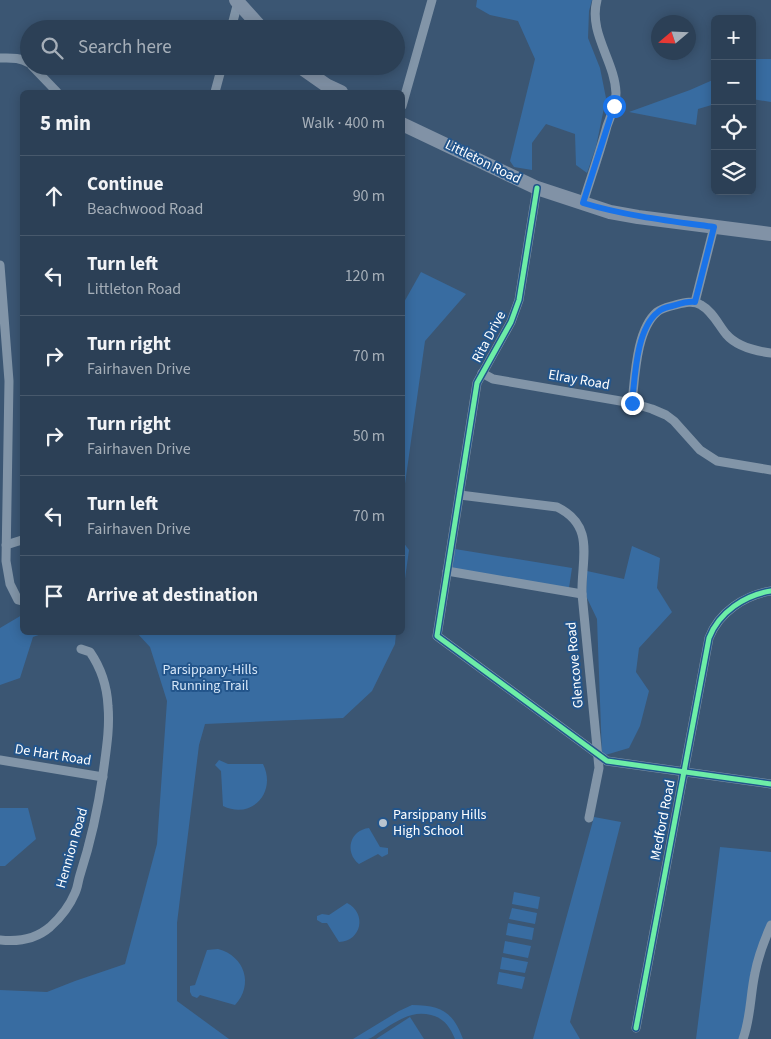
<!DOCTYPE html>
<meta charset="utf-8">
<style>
body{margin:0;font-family:"Source Sans 3",sans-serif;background:#34475c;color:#f1f3f6}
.controls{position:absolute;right:15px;top:15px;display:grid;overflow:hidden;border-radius:8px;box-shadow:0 2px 12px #0003}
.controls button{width:45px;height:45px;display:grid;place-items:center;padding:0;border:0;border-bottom:1px solid #48596c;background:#2c4056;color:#f1f3f6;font:25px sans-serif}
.compass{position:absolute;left:651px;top:15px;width:45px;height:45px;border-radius:50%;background:#2c4056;box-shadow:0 2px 12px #0003;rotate:251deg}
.stop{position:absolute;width:15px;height:15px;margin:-11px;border:4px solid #1a73e8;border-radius:50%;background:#fff}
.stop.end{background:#1a73e8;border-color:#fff;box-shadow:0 1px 5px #0008}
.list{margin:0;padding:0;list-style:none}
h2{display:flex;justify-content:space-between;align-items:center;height:65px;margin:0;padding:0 20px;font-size:21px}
h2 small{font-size:16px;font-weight:400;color:#a6afb9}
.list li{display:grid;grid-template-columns:32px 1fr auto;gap:15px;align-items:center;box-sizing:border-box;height:80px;padding:0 20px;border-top:1px solid #48596c}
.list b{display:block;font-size:19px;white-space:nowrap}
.list p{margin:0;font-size:16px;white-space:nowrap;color:#a6afb9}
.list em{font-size:16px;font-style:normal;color:#a6afb9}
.icon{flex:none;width:28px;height:28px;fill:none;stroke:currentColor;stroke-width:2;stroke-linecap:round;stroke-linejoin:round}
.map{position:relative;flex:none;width:771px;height:1039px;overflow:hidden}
.search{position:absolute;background:#2c4056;box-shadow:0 2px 12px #0003;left:20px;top:20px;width:385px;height:55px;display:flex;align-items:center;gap:12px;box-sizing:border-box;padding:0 18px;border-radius:28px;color:#a6afb9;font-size:19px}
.panel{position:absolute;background:#2c4056;box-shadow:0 2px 12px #0003;left:20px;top:90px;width:385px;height:545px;border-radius:8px}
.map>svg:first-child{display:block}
.green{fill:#386ca1}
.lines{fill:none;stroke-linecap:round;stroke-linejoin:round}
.street{stroke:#8295a8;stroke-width:9}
.primary{stroke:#8192a6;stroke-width:14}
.cycleway-casing{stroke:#23558b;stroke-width:8}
.cycleway{stroke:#6deda7;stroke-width:5}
.route{stroke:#1a73e8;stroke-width:6}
.poi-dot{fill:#bac4ce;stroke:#23558b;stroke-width:2}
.labels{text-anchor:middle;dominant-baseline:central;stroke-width:4;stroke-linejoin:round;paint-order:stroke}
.street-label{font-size:14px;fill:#fff;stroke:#23558b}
.park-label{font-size:14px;fill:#d6e7f8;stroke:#23558b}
.poi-label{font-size:14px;fill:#fff;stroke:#23558b;text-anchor:start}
</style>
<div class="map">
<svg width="771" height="1039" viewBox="0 0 771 1039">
<rect width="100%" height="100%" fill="#3b5673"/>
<g class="green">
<path d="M477,0H592L589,11L588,38L600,68L606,98L596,147L587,173L576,165L575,134L546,124L532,143V170L514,167L510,161L535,59L518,21L490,15L476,7Z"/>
<path d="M756,59H771V102L752,99V61Z"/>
<path d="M715,79V104L698,109L696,125L629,112L690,90Z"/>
<path d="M421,272L466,294L425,341L403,498V304Z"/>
<path d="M403,542L409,550L403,593Z"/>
<path d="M632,546L660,558L657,588L672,612L639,648L636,672L649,691L640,726L629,748L602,756L597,619L586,596L587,571L624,579Z"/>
<path d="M455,549L572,568L569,588L452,569Z"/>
<path d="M22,615V632L44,633L33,637L20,678L0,685V628Z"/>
<path d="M137,633H396L395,644L372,691L343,718L205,724L199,745L177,923V1001L229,1039H0V990L47,992L75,981L125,964L157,844L167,701L150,647Z"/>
<path d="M219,760L228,764H263C277,792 252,820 223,806L221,771L215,765Z"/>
<path d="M0,808H28L36,839L5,866H0Z"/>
<path d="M594,817L621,822L570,1022L580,1039H533Z"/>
<path d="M369,828L380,847L388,848V854L382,857L378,854L359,864C344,852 350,830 369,828Z"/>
<path d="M720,847L771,852V926L742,1039H696Z"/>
<path d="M514,892L540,897L538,909L512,904Z"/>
<path d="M347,903C367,913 362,941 339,942L327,923H322L317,920V916L322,914L329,915Z"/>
<path d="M512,908L537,913L535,924L509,919Z"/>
<path d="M508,923L534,928L532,940L506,935Z"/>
<path d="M505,941L531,946L528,958L503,953Z"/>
<path d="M218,949C245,956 254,985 235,1005L200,995L197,998L192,996L190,992V986L195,985L207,950Z"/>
<path d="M502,957L528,962L525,973L500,969Z"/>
<path d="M499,972L525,977L522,989L497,984Z"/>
<path d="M412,1005C441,1005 453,1012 463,1039H455C450,1027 444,1018 431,1015C410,1010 396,1022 378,1033C375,1035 372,1038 368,1039C364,1039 357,1039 353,1039L399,1011Z"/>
<path d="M410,1017L424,1039H376Z"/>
</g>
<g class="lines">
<g class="street">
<path d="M231,29L238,2"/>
<path d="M0,58C10,58 20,57 29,63"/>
<path d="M32,66L57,92"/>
<path d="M215,92L222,66"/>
<path d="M402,106L432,0"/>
<path d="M537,188L519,300L511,322L477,383L437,636L607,761L771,784"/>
<path d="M583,203C591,177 600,152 607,126C611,115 616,105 616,93C615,61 588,33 597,0"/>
<path d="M0,265L9,381L6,561L10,584L18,600L22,601"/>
<path d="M695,302L714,227"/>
<path d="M482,373L493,379L632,403L652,409L666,415L674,421L700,450L717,461L771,470"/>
<path d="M632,403C635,377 636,330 657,312C662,308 668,307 675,305C683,303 693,300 701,305C712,311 718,324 726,334C737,347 755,351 771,353"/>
<path d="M460,495L557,507C596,526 581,559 582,594L599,768L589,818"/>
<path d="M6,545L22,540"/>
<path d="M447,571L582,594"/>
<path d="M0,760L103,777"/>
<path d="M0,940C18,942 36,939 50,927C60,918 70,905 75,893C78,887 78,881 80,875C91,841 98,809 103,774C106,751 110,729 108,706C107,686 101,668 90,652L81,649"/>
<path d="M636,1028L709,638C719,612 745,595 771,591"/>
<path d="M743,1039C751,1017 750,996 755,973C758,957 764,941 771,925"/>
</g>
<g class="primary">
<path d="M236,0L262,29"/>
<path d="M299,66L326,85L341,92"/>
<path d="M402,124L537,188L610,212L638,217L771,234"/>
</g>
<defs>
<g id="cycleway">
<path d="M537,188L519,300L511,322L477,383L437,636L607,761L771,784"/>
<path d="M636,1028L709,638C719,612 745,595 771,591"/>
</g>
</defs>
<use href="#cycleway" class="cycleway-casing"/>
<use href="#cycleway" class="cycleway"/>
</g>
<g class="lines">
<path class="route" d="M614,106L583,203C626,216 670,221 714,227L695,302C687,301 679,304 672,306C667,307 662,308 658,312C636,329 635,377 632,403"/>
</g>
<circle class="poi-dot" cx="383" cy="823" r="5"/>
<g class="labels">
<g class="street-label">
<text transform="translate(483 162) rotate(26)">Littleton Road</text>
<text transform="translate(489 337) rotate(-62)">Rita Drive</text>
<text transform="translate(579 380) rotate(10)">Elray Road</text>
<text transform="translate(575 665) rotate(-95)">Glencove Road</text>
<text transform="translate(53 755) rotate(9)">De Hart Road</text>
<text transform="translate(663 820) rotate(-79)">Medford Road</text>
<text transform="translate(72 848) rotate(-74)">Hennion Road</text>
</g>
<g class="park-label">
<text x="210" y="670">Parsippany-Hills<tspan x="210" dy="16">Running Trail</tspan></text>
</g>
<g class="poi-label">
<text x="393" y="815">Parsippany Hills<tspan x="393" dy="16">High School</tspan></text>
</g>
</g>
</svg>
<div class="controls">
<button>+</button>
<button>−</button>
<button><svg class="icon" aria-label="locate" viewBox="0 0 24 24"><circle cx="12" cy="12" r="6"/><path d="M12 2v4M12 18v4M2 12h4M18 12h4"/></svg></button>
<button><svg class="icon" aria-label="layers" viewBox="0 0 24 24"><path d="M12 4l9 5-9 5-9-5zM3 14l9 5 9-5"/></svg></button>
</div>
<svg class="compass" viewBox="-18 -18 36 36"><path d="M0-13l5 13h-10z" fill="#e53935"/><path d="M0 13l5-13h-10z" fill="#a6afb9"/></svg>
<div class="stop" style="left:614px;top:106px"></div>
<div class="stop end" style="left:632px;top:403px"></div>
<div class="search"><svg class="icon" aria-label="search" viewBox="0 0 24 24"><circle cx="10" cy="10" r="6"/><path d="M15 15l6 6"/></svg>Search here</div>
<section class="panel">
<h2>5 min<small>Walk · 400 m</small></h2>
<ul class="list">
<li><svg class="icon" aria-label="ahead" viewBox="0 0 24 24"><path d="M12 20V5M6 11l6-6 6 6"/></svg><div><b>Continue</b><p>Beachwood Road</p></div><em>90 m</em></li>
<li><svg class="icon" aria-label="left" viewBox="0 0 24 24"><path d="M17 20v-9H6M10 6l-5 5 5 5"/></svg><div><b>Turn left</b><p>Littleton Road</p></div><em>120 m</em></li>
<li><svg class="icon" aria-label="right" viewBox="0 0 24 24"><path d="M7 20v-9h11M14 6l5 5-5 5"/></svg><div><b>Turn right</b><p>Fairhaven Drive</p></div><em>70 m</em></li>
<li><svg class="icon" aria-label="right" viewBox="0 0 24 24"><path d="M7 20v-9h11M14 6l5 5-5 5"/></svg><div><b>Turn right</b><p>Fairhaven Drive</p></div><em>50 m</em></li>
<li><svg class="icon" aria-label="left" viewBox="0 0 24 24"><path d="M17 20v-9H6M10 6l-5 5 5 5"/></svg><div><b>Turn left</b><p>Fairhaven Drive</p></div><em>70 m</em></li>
<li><svg class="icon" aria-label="arrive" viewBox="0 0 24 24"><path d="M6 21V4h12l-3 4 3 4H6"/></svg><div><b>Arrive at destination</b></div></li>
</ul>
</section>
</div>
